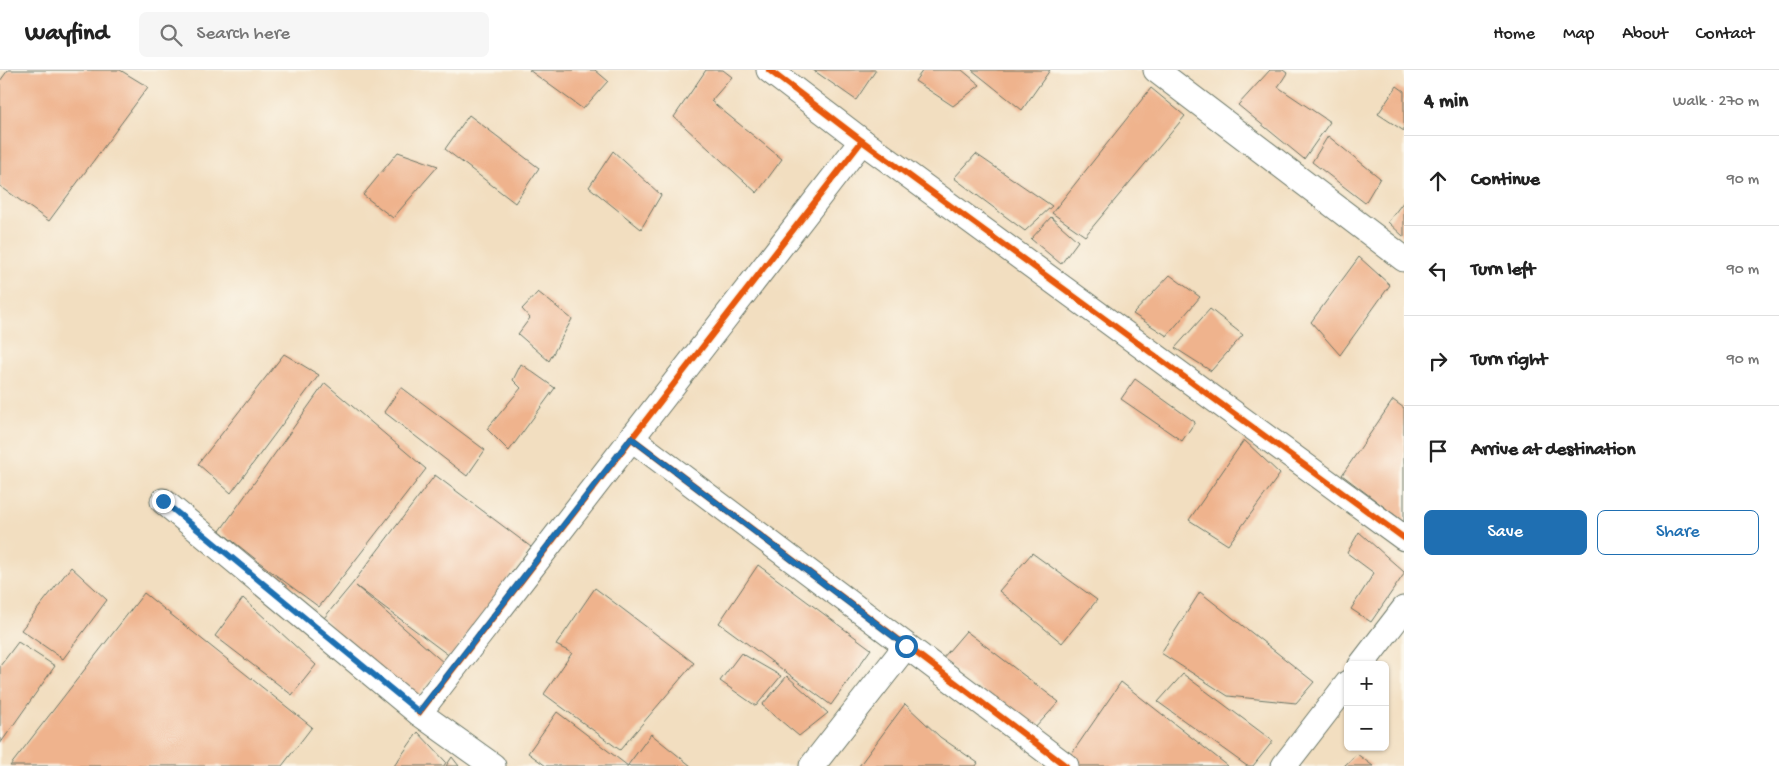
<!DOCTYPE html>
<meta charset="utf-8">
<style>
body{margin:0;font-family:"Gochi Hand",sans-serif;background:#f6f6f6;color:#222}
.controls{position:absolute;right:15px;bottom:15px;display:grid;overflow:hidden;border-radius:8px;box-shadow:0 1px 4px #0004}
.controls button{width:45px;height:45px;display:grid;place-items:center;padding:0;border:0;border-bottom:1px solid #e0e0e0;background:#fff;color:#222;font:25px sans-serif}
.stop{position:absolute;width:15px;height:15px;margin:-11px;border:4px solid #1f6fb2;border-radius:50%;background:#fff}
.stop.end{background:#1f6fb2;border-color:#fff;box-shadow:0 1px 5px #0008}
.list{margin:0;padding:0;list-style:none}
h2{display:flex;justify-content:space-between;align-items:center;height:65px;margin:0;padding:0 20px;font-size:21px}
h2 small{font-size:16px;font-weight:400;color:#767676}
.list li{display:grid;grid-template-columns:32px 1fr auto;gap:15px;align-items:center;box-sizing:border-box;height:90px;padding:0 20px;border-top:1px solid #e0e0e0}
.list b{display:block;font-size:19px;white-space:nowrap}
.list em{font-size:16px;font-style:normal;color:#767676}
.actions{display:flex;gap:10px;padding:15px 20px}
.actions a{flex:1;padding:11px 0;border:1px solid #1f6fb2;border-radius:8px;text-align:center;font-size:18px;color:#1f6fb2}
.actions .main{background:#1f6fb2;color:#fff}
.icon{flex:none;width:28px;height:28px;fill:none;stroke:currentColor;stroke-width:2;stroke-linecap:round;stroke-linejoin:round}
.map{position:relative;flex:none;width:1404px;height:696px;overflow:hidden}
header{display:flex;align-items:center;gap:30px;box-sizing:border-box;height:70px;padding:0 25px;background:#fff;border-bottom:1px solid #e0e0e0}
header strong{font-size:24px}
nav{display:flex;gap:28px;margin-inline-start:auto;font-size:18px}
.search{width:350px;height:45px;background:#f6f6f6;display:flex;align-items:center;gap:12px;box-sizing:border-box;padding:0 18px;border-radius:8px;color:#767676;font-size:19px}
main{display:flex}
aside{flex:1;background:#fff}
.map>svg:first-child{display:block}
.building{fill:#efb38d}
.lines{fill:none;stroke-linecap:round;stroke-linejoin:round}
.street-casing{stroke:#697565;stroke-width:27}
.street{stroke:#fff;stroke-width:25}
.cycleway-casing{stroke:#fbf7ec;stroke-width:9}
.cycleway{stroke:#e8590c;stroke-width:6}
.route{stroke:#1f6fb2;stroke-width:6}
</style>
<header>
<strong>Wayfind</strong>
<div class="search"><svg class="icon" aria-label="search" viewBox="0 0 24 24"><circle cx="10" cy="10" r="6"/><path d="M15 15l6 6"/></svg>Search here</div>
<nav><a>Home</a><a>Map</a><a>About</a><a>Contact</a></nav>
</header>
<main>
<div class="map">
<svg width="1404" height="696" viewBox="0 0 1404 696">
<rect width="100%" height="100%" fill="#fbf7ec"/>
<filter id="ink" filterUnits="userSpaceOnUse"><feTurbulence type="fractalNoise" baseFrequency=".02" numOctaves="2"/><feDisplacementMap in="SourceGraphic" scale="10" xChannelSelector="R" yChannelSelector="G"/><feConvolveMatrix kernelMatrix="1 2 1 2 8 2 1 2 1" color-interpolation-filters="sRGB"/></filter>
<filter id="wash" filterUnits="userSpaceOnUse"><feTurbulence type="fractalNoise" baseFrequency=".0096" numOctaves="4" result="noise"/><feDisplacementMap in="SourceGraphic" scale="20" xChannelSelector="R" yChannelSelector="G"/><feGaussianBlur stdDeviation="1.12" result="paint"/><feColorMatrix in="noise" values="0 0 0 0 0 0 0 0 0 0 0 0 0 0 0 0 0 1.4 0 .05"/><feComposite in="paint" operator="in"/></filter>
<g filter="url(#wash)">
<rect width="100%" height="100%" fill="#f2dec0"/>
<g id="blocks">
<g class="building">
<path d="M8,0H120L148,17L49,151L0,116V11Z"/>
<path d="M529,0H595L608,11L583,39Z"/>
<path d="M706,0H723L732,7L711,31L782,89L757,123L674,47Z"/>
<path d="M813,0H876L856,30Z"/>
<path d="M923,0H962L980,15L953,36L915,11Z"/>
<path d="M972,0H1050L1022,40Z"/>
<path d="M1270,0H1283L1287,3L1278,17L1330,52L1304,89L1238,35Z"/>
<path d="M1397,16L1404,21V61L1378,44Z"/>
<path d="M1151,18L1185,46L1085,166L1052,143Z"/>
<path d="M469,45L539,98L515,133L445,79Z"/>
<path d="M1328,66L1380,108L1365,133L1312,92Z"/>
<path d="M613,81L661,125L641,159L589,117Z"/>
<path d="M398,82L438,96L393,148L363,125Z"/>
<path d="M976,84L1052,136L1025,161L954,108Z"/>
<path d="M1404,131V167L1388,152Z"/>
<path d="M1051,147L1078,171L1061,194L1031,169Z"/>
<path d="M1359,187L1390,215L1340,285L1311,252Z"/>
<path d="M1170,205L1200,227L1167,266L1133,244Z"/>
<path d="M538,222L572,249L549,291L518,264L530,248L522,239Z"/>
<path d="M1210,239L1243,265L1211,301L1175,278Z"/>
<path d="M284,284L319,305L231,423L198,394Z"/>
<path d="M521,294L555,318L509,381L487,359L521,318L513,310Z"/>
<path d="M1135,309L1195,352L1182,371L1121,329Z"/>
<path d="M325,313L426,399L319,537L273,503L220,461Z"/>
<path d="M401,317L485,380L467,406L384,342Z"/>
<path d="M1393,330L1404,338V452L1342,405Z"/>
<path d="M1244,370L1280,404L1228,475L1189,450Z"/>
<path d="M435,405L531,477L451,587L356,516L444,593L416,626L339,566L324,548L353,513Z"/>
<path d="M1359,462L1404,502V504L1371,552L1351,539L1374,503L1347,483Z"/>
<path d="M1032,483L1097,530L1062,573L999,521Z"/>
<path d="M758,495L871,579L831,635L719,553Z"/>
<path d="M71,497L107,530L63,589L21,560Z"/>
<path d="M595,518L694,593L620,680L544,624L572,583L556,575Z"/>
<path d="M1200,522L1314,612L1296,633L1228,626L1161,583Z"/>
<path d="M144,523L312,657L282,696H10Z"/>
<path d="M243,528L316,595L292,625L215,566Z"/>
<path d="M966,561L1059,632L1033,660L942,589Z"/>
<path d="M18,572L55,596L0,674V596Z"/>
<path d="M741,583L781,606L756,636L720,611Z"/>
<path d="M1183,604L1273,671L1253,696H1247L1158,632Z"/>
<path d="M787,606L828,643L799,666L762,635Z"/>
<path d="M1121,612L1228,696H1077L1068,689Z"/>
<path d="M905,634L940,667L978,693L976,696H859Z"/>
<path d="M557,642L628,696H546L528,683Z"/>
<path d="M418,662L446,692L444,696H394Z"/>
<path d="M651,664L691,696H630L628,695Z"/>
<path d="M1357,684L1373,696H1344Z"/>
<path d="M452,687L459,696H446Z"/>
</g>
</g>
</g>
<g filter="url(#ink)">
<use href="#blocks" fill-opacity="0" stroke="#697565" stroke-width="1"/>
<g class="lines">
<defs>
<g id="street">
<path d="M769,0L862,71L1404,468"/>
<path d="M1156,0L1404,189"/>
<path d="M631,368L1066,696"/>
<path d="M163,431L419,643L493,696"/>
<path d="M1361,595L1404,539"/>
<path d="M419,643L862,71"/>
<path d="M812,696L906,576"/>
<path d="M1284,696L1348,613"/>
</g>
</defs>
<use href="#street" class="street-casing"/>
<use href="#street" class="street"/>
<defs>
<g id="cycleway">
<path d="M769,0L862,71L1404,468"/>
<path d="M631,368L1066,696"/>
<path d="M419,643L862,71"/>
</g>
</defs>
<use href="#cycleway" class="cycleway-casing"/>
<use href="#cycleway" class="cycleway"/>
</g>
</g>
<g class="lines" filter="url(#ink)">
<path class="route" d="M163,431L419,642L631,368L906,576"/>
</g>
</svg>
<div class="controls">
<button>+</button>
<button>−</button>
</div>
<div class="stop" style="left:906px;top:576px"></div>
<div class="stop end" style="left:163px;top:431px"></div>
</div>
<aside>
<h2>4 min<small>Walk · 270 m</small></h2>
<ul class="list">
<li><svg class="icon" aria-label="ahead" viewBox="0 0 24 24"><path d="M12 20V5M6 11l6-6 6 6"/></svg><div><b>Continue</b></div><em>90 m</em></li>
<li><svg class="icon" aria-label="left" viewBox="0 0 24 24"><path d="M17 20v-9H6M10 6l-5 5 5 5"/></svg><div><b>Turn left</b></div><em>90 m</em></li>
<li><svg class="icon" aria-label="right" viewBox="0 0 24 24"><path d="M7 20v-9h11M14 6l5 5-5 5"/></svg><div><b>Turn right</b></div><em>90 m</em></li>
<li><svg class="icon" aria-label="arrive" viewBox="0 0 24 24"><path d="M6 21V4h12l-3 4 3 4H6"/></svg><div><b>Arrive at destination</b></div></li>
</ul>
<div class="actions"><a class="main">Save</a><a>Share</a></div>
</aside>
</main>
